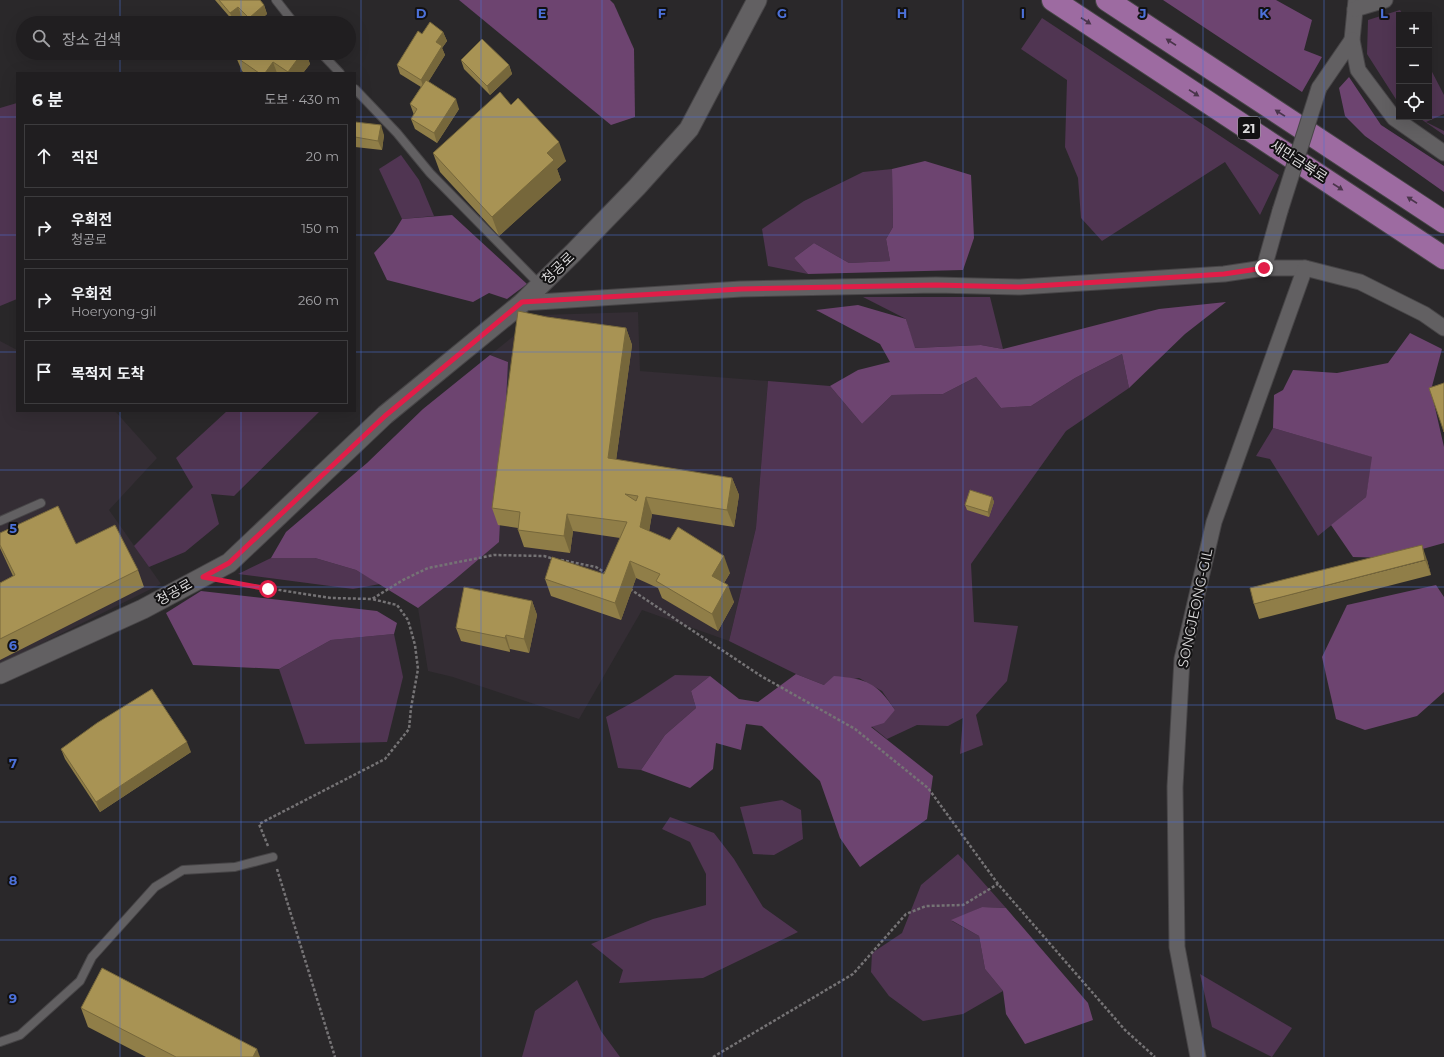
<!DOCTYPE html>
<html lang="ko">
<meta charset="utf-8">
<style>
body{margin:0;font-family:Montserrat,"Noto Sans KR",sans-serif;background:#2d2b2d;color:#f1f3f6}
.controls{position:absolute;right:12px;top:12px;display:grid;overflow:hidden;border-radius:0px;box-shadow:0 4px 16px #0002}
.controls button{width:36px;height:36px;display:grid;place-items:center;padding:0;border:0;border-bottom:1px solid #3d3c3e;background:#201e20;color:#f1f3f6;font:20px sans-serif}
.stop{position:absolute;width:12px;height:12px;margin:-9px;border:3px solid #e11d48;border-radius:50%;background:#fff}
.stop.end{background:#e11d48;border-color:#fff;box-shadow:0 1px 4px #0008}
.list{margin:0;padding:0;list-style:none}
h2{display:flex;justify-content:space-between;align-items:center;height:52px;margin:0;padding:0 16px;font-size:17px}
h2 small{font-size:13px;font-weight:400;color:#a2a2a5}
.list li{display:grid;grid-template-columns:26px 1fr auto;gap:12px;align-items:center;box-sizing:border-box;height:64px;margin:0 8px 8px;padding:0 8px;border:1px solid #3d3c3e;border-radius:0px}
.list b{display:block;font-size:15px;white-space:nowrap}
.list p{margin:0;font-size:13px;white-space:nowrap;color:#a2a2a5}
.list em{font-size:13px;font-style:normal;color:#a2a2a5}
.icon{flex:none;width:22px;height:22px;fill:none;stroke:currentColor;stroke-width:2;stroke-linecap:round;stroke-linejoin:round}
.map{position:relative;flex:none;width:1444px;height:1057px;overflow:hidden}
.search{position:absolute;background:#201e20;box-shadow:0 4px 16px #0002;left:16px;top:16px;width:340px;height:44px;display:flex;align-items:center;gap:10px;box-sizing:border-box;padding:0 14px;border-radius:22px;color:#a2a2a5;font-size:15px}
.panel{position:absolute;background:#201e20;box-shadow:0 4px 16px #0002;left:16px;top:72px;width:340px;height:340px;border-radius:0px}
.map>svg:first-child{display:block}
.built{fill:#342d34}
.green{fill:#503552}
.forest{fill:#6d4470}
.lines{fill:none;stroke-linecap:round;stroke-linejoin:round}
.service-casing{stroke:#474547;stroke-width:10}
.minor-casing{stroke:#474547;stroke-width:17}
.tertiary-casing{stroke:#474547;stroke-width:21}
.trunk-casing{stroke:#474547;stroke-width:24}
.path{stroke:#757375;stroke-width:2.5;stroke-dasharray:3 2;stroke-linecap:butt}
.service{stroke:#626062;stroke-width:8}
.minor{stroke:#626062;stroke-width:15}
.tertiary{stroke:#626062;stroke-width:19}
.trunk{stroke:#9d6ba1;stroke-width:22}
.minor-bridge-casing{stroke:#474547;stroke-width:17;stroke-linecap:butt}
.minor-bridge{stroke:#626062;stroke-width:15}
.wall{fill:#907e48}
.shaded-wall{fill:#76673b}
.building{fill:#a89354;stroke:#76673b;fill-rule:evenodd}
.oneway{fill:#4a354b}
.route{stroke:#e11d48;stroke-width:5}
.grid{fill:none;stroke:#4c71d9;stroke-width:1;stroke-opacity:0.55}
.labels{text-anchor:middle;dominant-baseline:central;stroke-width:4;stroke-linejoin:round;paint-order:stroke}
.shield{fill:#121112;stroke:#9f9e9f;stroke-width:1}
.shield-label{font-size:13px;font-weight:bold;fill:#dbdadb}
.street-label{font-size:14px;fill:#dbdadb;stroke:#121112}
.grid-label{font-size:13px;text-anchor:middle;font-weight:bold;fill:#4c71d9;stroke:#121112;stroke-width:4;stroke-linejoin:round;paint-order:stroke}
</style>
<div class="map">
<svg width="1444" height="1057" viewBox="0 0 1444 1057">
<rect width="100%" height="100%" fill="#2a282a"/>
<g class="built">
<path d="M638,312L640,371L768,381L756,528L729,641L642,610L579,719L453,677L428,671L418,608L453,581L508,362L490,355L540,315Z"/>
<path d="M0,341L17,350V411H115L157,458L109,510L161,584L0,664Z"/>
</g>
<g class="green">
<path d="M1400,10L1403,15H1399V104L1367,54L1368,20Z"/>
<path d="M1042,18L1279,175L1260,215L1225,162L1102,241L1081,218L1078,178L1065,147L1067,80L1021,49Z"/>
<path d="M1429,66L1444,95V114L1426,122L1444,131V135L1418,117H1429Z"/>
<path d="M17,103V299L0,306V108Z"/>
<path d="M401,155L419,180L434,216L402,219L379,169Z"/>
<path d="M892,169L893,227L886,239L890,261L849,263L814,243L794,258L808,274L768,266L762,229L804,201L863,172Z"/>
<path d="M863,297H990L1003,349L981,345L914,348L906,319Z"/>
<path d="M1122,354L1129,388L1066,431L971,564L974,622L1018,626L1007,681L976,715L983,745L960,754L963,718L948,726L917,725L887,739L871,726L895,710L882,691L859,678L824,685L796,674L729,641L756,528L768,381L830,386L862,424L892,395L943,394L976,377L1001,408L1031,406L1075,378Z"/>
<path d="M227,411H320L234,496L211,494L219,524L185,552L149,567L134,546L193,487L176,458Z"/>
<path d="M1273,428L1373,457L1366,497L1318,536L1270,459L1256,456Z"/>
<path d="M271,558H315L356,570L380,584L353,589L238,574Z"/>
<path d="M394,634L403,677L387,742L305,744L279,669L331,640Z"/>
<path d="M675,675L710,676L691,691L696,708L665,735L641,770L618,768L606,717L639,699Z"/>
<path d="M782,800L801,810L803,839L774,855L753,854L740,807Z"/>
<path d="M670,817L714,833L734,859L763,907L798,932L703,978L619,983L623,970L591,944L653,919L706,905V874L690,842L662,829Z"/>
<path d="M958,854L1006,908L982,907L952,921L979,936L985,969L1003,991L963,1014L923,1021L889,996L871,972L872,953L902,933L921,885Z"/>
<path d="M1200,974L1292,1028L1272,1057L1212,1027Z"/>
<path d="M577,980L601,1031L620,1057H522L535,1011Z"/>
</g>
<g class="forest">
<path d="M459,0H610L614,4L634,49L635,117L611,125Z"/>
<path d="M1163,0H1276L1312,20L1304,50L1322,57L1302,92Z"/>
<path d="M1349,77L1381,125L1444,166V192L1365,136L1345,116L1339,88Z"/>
<path d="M925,161L971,175L974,238L963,270L808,274L794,258L814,243L849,263L890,261L886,239L893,227L892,169Z"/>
<path d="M452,215L527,284L507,299L489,293L473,302L387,280L374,253L394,232L402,219Z"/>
<path d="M1226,302L1185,334L1129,388L1122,354L1075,378L1031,406L1001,408L976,377L943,394L892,395L862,424L830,386L858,370L890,362L880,344L816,310L858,305L906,319L915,348L981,345L1003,349L1159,309Z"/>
<path d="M1410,333L1442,349L1431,390L1444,447V543L1390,558L1353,557L1331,525L1366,497L1372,457L1273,428L1274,395L1283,390L1293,370L1337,373L1388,363Z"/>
<path d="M490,355L508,362L499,542L453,581L418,608L356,570L315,558H271L286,532L367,463L423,409Z"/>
<path d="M1436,585L1444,597V692L1417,716L1365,730L1336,719L1322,657L1347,605Z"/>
<path d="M201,591L377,611L397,623L394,634L331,640L279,669L193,665L166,613Z"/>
<path d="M796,674L824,685L834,676C867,679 876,682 895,710L884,723L871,727L933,776L927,819L860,867L840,838L820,781L762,726L746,724L741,750L716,743L713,769L690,788L641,770L665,735L696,708L691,691L710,676L739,699L758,702Z"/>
<path d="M982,907L1006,908L1088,1003L1093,1020L1025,1044L1006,1014L1003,991L985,969L979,936L951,920Z"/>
</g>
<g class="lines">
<defs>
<g id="service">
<path d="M276,0L294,23"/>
<path d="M321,53L340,73"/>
<path d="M355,89L397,133L430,173L540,285"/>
<path d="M0,521L41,503"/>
<path d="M0,1042L20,1035L80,981L92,957L155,887L183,870L235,867L273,857"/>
</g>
<g id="minor">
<path d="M1356,0L1352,40L1358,70L1394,118L1444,153"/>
<path d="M1355,9L1385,0"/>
<path d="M1319,88L1352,40"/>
<path d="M1264,268L1280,211"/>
<path d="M522,303L741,289L936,285L1020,287L1224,274L1264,268H1305L1360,282L1424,314L1444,328"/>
<path d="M1198,1057L1177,947L1175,787L1182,659L1214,522L1305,268"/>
</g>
<path id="tertiary" d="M0,674L143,609L229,563L385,415L522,303L573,253L637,187L689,129L757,0"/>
<g id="trunk">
<path d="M1053,0L1444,258"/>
<path d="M1107,0L1444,222"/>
</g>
</defs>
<use href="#service" class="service-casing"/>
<use href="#minor" class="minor-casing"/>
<use href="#tertiary" class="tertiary-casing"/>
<use href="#trunk" class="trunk-casing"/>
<g class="path">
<path d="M561,560L596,567L607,574"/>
<path d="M234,583L331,598L372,599L403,580L428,568L494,555L544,556L554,559"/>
<path d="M630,589L761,676L855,729L928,788L998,884L1125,1030L1155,1057"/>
<path d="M268,846L259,824L385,759L409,729L411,708L418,669L415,645L408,620L397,605L372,599"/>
<path d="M277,869L335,1057"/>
<path d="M713,1057L853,974L906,914L926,906L963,905L998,884"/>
</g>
<use href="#service" class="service"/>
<use href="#minor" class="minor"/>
<use href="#tertiary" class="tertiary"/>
<use href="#trunk" class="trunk"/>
<defs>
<path id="minor-bridge" d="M1280,211L1319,88"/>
</defs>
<use href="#minor-bridge" class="minor-bridge-casing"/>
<use href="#minor-bridge" class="minor-bridge"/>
</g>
<g class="wall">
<path d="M215,0H260L264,5L267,14L257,23H248L242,16L234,22Z"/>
<path d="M443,32L447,41L442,48L445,55L428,82L459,109L437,143L415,129L411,119L414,115L410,104L421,87L400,74L397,65L422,34Z"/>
<path d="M239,53H306L310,64L303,73H244L242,71L236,57Z"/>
<path d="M461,60L509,65L512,74L490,95L464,69Z"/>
<path d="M511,105L566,161L557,169L561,180L499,236L440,172L433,153Z"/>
<path d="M355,122L384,135L382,150L355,147Z"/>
<path d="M547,317L626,328L632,345L616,460L732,478L739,495L734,527L652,514L649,531L730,573L724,583L734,602L718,631L662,598L658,588L636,578L621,620L551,596L545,579L604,574L620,538L573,531L570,553L524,547L518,530V528L498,525L492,508Z"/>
<path d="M992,497L994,502L989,517L967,510L965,505Z"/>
<path d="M0,533L76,544L138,570L144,587L0,660V583L13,576L0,548Z"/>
<path d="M1427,560L1431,575L1259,619L1254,604Z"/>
<path d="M532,601L537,615L529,653L510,649V652L461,641L456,628Z"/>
<path d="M61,749L191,752L100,812L65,759Z"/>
<path d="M81,1008L260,1057H146L88,1027Z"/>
</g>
<g class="shaded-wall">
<path d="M264,5L267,14L257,23H251L249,18Z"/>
<path d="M238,7L242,16L234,22L230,13Z"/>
<path d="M443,32L447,41L442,48L445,55L424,89L421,80L436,42Z"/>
<path d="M302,53H306L310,64L303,73H289L288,72Z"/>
<path d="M273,62L277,73H265Z"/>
<path d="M509,65L512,74L490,95L487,86Z"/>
<path d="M456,99L459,109L437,143L434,133Z"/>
<path d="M381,125L384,135L382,150L378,141Z"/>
<path d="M559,142L566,161L557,169L561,180L499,236L492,217L547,153Z"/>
<path d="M626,328L632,345L614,475L608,458Z"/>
<path d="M732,478L739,495L734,527L727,510Z"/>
<path d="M646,497L652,514L647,544L640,527Z"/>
<path d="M992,497L994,502L989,517L988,512Z"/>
<path d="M567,514L573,531L570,553L564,536Z"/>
<path d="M1422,545L1427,560L1431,575L1425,560Z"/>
<path d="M724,556L730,573L718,593L712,576Z"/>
<path d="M630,561L636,578L621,620L615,603Z"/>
<path d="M728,585L734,602L718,631L712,614Z"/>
<path d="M532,601L537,615L529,653L524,639Z"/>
<path d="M506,635L510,649V652L505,638Z"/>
<path d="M187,742L191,752L100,812L96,802Z"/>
<path d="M257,1049L260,1057H253Z"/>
</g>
<g class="building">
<path d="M219,0H260L264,5L249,18L238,7L230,13Z"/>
<path d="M430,22L443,32L436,42L442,46L421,80L397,65L418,31L422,34Z"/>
<path d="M482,39L509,65L487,86L461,60Z"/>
<path d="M239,53H302L288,72L273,62L265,73H259L236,57Z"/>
<path d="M426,80L456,99L434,133L411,119L417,109L410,104Z"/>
<path d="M500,92L511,105L518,98L559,142L547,153L554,160L492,217L433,153Z"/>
<path d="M355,122L381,125L378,141L355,137Z"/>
<path d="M518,311L547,317L626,328L608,458L732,478L727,510L646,497L640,527L670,540L678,527L724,556L712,576L728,585L712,614L656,581L660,574L630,561L615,603L545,579L552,557L604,574L627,522L567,514L564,536L518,530L520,512L492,508ZM625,494L638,496L636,501Z"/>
<path d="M1444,383V432L1429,388Z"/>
<path d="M970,490L992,497L988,512L965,505Z"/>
<path d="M58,506L76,544L115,525L138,570L0,639V583L15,575L0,545V533Z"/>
<path d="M1422,545L1425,560L1254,604L1250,588Z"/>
<path d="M464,587L532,601L524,639L506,635L505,638L456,628Z"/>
<path d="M152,689L187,742L96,802L61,749L97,723Z"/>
<path d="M102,968L257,1049L253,1057H176L81,1008Z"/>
</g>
<defs><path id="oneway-solid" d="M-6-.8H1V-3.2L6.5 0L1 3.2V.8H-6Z"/></defs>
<g class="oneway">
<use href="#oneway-solid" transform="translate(1086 21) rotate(33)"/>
<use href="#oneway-solid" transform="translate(1171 42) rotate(-147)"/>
<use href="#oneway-solid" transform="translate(1194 93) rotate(33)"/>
<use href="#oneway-solid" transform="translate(1280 113) rotate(-147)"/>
<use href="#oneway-solid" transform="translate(1338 187) rotate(33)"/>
<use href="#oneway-solid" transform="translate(1412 200) rotate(-147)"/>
</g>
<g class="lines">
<path class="route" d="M268,589L203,577L229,563L385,416L522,302L741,289L936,285L1020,287L1224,274L1264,268"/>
</g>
<path class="grid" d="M120,0V23M241,0V23M361,0V1057M481,0V1057M602,0V1057M722,0V1057M842,0V1057M963,0V1057M1083,0V1057M1203,0V1057M1324,0V1057M120,53V73M241,53V73M0,117H17M355,117H1444M0,235H17M355,235H1444M0,352H17M355,352H1444M120,411V1057M241,411V1057M0,470H1444M0,587H1444M0,705H1444M0,822H1444M0,940H1444"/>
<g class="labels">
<rect class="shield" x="1238" y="117" width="22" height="22" rx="3"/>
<g class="shield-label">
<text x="1249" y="128">21</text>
</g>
<g class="street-label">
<text transform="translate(1299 161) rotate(33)">새만금북로</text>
<text transform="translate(558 268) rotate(-44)">청공로</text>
<text transform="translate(174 592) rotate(-29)">청공로</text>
<text transform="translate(1195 608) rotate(-78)">SONGJEONG-GIL</text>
</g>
</g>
<g class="grid-label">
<text x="421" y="18">D</text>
<text x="542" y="18">E</text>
<text x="662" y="18">F</text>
<text x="782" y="18">G</text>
<text x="902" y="18">H</text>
<text x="1023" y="18">I</text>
<text x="1143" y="18">J</text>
<text x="1264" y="18">K</text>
<text x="1384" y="18">L</text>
<text x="13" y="533">5</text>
<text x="13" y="650">6</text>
<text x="13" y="768">7</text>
<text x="13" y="885">8</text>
<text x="13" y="1003">9</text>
</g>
</svg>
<div class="controls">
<button>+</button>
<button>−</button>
<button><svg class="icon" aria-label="locate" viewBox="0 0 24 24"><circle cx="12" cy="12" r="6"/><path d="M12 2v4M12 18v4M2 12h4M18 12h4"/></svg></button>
</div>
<div class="stop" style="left:268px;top:589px"></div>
<div class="stop end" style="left:1264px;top:268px"></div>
<div class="search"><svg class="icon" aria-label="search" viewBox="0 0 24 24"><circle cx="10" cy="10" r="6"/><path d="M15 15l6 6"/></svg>장소 검색</div>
<section class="panel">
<h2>6 분<small>도보 · 430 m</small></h2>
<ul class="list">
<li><svg class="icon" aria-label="ahead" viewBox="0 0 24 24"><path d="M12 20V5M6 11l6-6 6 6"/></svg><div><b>직진</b></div><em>20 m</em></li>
<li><svg class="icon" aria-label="right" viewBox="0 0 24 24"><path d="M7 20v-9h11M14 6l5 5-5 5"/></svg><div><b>우회전</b><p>청공로</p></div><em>150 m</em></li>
<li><svg class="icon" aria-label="right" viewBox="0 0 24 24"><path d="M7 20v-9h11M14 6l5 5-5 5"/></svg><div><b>우회전</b><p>Hoeryong-gil</p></div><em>260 m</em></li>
<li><svg class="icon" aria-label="arrive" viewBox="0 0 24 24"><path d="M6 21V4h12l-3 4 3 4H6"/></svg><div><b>목적지 도착</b></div></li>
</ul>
</section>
</div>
